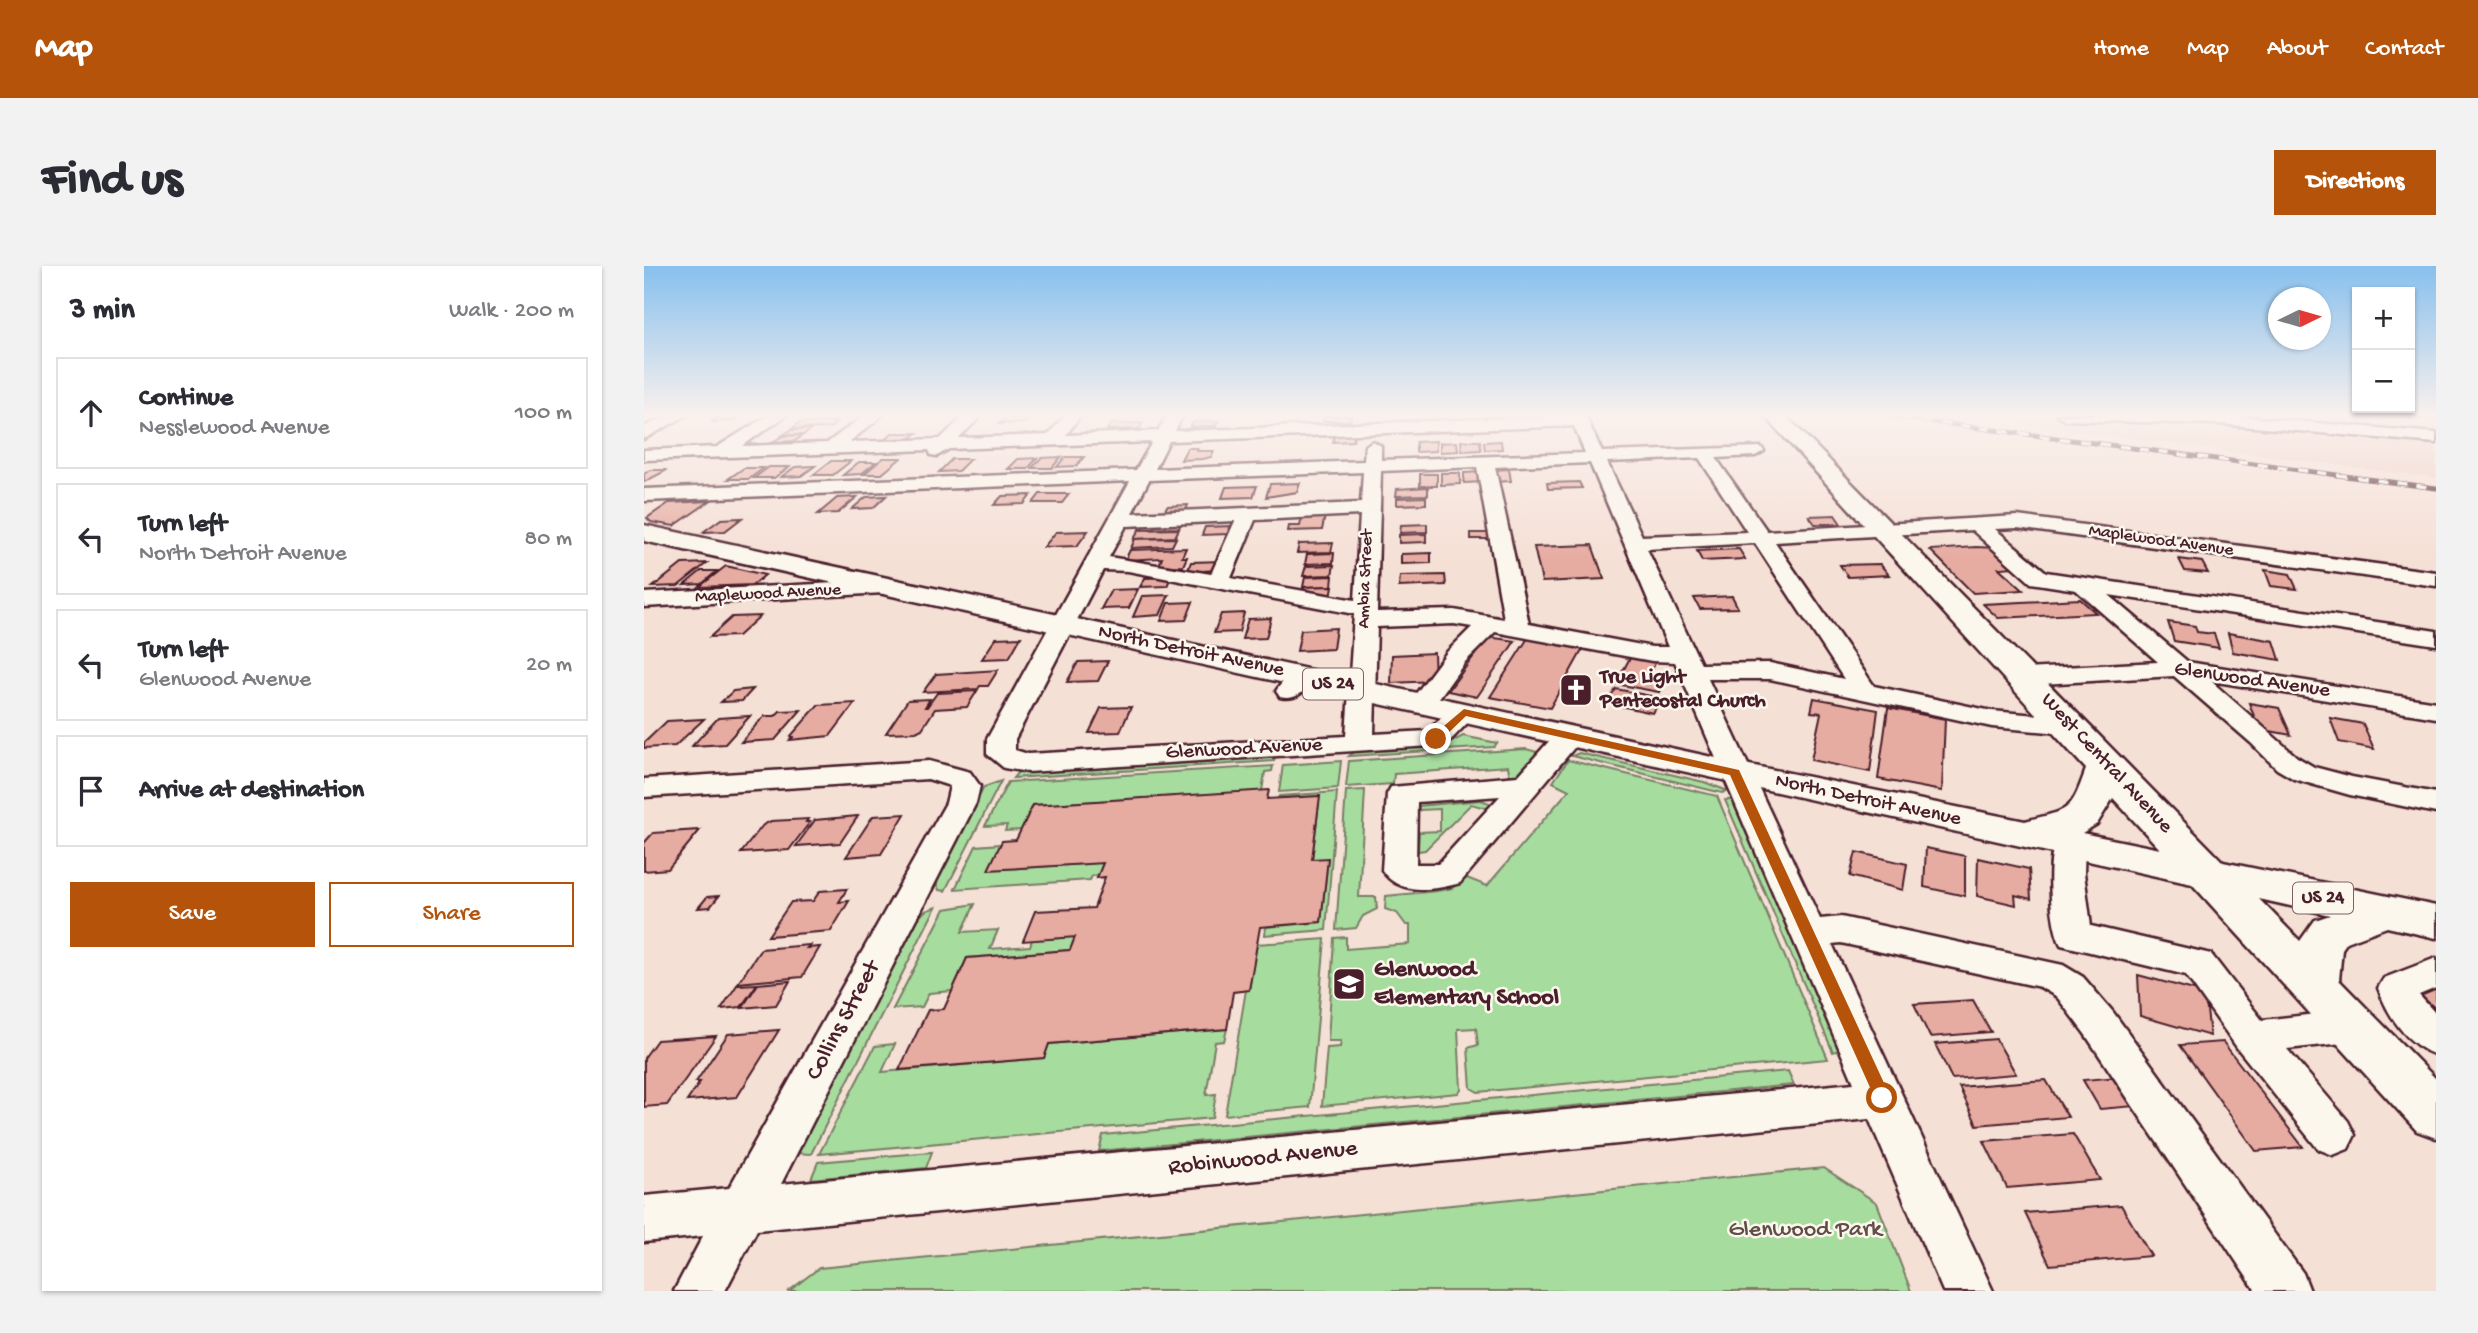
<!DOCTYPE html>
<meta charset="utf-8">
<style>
body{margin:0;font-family:"Gochi Hand",sans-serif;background:#f2f2f3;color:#2b2b33}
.controls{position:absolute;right:21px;top:21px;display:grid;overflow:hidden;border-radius:0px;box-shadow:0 2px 5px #0004}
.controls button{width:63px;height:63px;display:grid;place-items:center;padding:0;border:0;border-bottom:2px solid #e1e1e2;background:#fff;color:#2b2b33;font:35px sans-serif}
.compass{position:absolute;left:1624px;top:21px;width:63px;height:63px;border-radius:50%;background:#fff;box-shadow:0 2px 5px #0004;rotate:85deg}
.stop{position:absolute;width:21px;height:21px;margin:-16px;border:5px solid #b45309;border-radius:50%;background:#fff}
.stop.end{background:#b45309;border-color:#fff;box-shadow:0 2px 7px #0008}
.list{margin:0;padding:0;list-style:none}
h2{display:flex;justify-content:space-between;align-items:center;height:91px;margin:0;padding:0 28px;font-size:30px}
h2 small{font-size:23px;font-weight:400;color:#7c7c81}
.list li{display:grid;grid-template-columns:46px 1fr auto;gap:21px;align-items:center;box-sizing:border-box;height:112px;margin:0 14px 14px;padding:0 14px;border:2px solid #e1e1e2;border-radius:0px}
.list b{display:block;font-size:26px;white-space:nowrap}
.list p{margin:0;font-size:23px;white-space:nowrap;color:#7c7c81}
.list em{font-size:23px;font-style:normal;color:#7c7c81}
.actions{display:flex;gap:14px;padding:21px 28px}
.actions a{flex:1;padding:16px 0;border:2px solid #b45309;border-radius:0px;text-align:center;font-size:24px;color:#b45309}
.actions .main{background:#b45309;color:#fff}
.icon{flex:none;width:38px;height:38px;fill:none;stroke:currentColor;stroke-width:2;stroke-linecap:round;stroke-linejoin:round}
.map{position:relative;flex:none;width:1792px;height:1025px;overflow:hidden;border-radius:0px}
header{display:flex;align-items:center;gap:42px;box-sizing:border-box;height:98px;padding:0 35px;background:#b45309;color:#fff}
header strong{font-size:33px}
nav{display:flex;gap:38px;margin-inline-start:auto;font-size:24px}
.intro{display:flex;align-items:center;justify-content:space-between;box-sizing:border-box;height:168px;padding:0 42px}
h1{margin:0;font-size:49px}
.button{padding:18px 32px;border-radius:0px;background:#b45309;color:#fff;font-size:24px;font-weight:700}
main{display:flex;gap:42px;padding:0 42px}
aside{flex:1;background:#fff;border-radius:0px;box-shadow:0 2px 5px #0004}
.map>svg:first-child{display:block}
.built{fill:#f0d0c6}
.green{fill:#a7dc9f;stroke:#787e65;stroke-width:2}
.building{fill:#e6aca1;stroke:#4a1f2b;stroke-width:2}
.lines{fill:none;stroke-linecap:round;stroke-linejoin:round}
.minor-casing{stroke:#4a1f2b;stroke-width:5}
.major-casing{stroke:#4a1f2b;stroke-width:5}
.minor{fill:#fbf7ec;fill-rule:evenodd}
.major{fill:#fbf7ec;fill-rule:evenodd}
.rail-casing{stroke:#4a1f2b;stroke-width:5}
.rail{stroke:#fbf7ec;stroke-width:3.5;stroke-dasharray:10;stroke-linecap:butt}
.route{fill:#b45309}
.labels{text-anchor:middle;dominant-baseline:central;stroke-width:5;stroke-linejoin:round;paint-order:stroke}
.far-street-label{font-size:18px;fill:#4a1f2b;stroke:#fbf7ec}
.shield{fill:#fbf7ec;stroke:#7f6065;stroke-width:2}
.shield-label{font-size:19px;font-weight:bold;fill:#4a1f2b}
.street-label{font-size:21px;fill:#4a1f2b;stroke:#fbf7ec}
.poi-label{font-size:21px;font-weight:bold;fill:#4a1f2b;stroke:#fbf7ec;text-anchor:start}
.near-poi-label{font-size:24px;font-weight:bold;fill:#4a1f2b;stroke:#fbf7ec;text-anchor:start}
.near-street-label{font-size:24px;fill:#4a1f2b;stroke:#fbf7ec}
.near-park-label{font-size:24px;fill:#614e48;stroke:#fbf7ec}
</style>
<header>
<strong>Map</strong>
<nav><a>Home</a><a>Map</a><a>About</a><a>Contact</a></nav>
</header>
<div class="intro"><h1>Find us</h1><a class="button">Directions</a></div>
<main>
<aside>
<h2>3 min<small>Walk · 200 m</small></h2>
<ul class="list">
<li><svg class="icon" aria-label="ahead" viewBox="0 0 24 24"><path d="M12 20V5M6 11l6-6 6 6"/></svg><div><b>Continue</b><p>Nesslewood Avenue</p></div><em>100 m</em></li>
<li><svg class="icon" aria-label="left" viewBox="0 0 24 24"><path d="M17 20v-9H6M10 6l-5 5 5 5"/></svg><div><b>Turn left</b><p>North Detroit Avenue</p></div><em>80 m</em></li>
<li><svg class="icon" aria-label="left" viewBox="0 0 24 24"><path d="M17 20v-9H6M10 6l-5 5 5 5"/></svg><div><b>Turn left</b><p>Glenwood Avenue</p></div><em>20 m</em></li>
<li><svg class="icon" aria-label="arrive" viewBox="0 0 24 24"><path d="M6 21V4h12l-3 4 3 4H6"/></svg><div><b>Arrive at destination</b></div></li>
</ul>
<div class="actions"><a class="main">Save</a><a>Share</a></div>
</aside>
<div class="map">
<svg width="1792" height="1025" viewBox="0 0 1792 1025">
<rect width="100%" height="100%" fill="#f5e0d6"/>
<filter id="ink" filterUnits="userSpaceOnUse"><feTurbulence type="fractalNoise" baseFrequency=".0143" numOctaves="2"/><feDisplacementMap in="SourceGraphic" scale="14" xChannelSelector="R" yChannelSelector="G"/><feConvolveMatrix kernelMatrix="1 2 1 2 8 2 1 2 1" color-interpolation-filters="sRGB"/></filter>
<g filter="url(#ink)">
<path class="built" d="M1306,149H1792V212Z"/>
<g class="green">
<path d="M819,470L853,477L850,481L705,490L711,485L800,480Z"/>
<path d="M882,483L897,487L873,515L866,512L864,500L750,508L749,518L702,521L705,495Z"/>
<path d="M935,487L1060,516L1084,525L1078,527L928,490Z"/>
<path d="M631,490L630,495L369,512L374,506Z"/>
<path d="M924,494L1073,530L1184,793L834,826L827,822L824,782L834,779L832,762L814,763L817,823L814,827L678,840L683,782L696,781L697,775H684L690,672L702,671V683L766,678V659H762L753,647L741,643L742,630L793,625L808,622L823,612L843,620L925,524L909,516Z"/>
<path d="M697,495L694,522L635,526L639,499Z"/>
<path d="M629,500L628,505L621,506L618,525L389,539L377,564L361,565L363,559L341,560L364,516Z"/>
<path d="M357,515L301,625L295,624L292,616L340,521Z"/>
<path d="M721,524L715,631H732L733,643L719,650L712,662L692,664L702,525Z"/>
<path d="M693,526L682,664L621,669L622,661L677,656L684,593H668L676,530L634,532L635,530Z"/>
<path d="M1091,533L1198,783L1189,786L1081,534Z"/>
<path d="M837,534L848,538L846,543L827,538L781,584L774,585L775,566L796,565V543L775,544L774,540Z"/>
<path d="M357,578L345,604L459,597L454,609L448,610L446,614L311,623L332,580Z"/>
<path d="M331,638L318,666L354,664L346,683L386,680L388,674L431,671L426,684L323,692L308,725L285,727L278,741L249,743L301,643Z"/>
<path d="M292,641L167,888L151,887L273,654L281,645Z"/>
<path d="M681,673L666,841L581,849L602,724H605L613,678Z"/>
<path d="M583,763L580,775L571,776L562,829L572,828L568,852L175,888L231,780L251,778L238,806L400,792L405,778Z"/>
<path d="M1144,805L1150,819L455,885L459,869Z"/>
<path d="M288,886L282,902L167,913L174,896Z"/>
<path d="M1180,902L1233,937L1267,1025H145L175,1002Z"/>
</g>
<g class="building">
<path d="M1755,149H1792V152L1766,153Z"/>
<path d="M77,150H99L89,155L67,156Z"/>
<path d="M680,150H707L706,155H679Z"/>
<path d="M387,151L381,157L355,158L362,152Z"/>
<path d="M574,155L571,160L546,161L549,156Z"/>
<path d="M193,156L186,162L148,163L155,157Z"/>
<path d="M499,157L495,163L463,164L467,158Z"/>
<path d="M168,163L160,169H139L147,164Z"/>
<path d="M711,165L709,175L689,176L691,166Z"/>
<path d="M248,167H273L261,176L237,177Z"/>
<path d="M159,169L151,175L129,176L138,170Z"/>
<path d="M792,175V185L772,186V176Z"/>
<path d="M817,175H836L837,184L818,185Z"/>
<path d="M857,175L858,183L841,184L840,176Z"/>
<path d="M813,176L814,185L796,186V177Z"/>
<path d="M543,182H554L553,185H570L567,191L559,193L537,194Z"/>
<path d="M417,191L408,202H388L397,192Z"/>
<path d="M421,191H440L432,200L413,201Z"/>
<path d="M239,192H257L238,208H220Z"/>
<path d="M393,192L384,203H364L374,193Z"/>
<path d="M308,193H326L314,205L295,206Z"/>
<path d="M187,195H207L189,209H169Z"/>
<path d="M215,196H232L217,208L199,209Z"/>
<path d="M171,200L157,210L137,211L151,201Z"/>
<path d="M125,201H145L130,212H110Z"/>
<path d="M100,202H120L105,213H84Z"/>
<path d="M865,203L867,215L850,216L849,204Z"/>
<path d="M6,204H23L0,216V208Z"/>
<path d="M837,206L839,216L820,217V207Z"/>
<path d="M797,207H816V218L797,219Z"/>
<rect x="776" y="208" width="17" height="12"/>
<path d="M935,216L938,222L904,223L903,217Z"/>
<path d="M656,217L653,226L622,231L626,218Z"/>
<path d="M613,220L609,231L578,232L582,221Z"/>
<path d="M784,221V229L752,230L753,223Z"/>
<path d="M396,228H425L418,237H389Z"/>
<path d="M387,229L380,238L350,239L358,230Z"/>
<path d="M242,230L229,242L208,243L222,231Z"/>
<path d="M213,231L194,247L174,248L193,232Z"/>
<path d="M782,231V238L753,239V232Z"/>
<path d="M66,235L30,260L7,256L3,252L25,237Z"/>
<path d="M544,239L541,247L519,248L523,240Z"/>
<path d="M1191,249L1197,258H1171L1165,250Z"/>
<path d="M681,250L678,264L644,265L645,260H656L658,251Z"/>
<path d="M98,252L81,265L59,266L77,253Z"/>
<path d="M538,254L535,262L495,263L499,255Z"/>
<path d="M783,258V266L756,267L757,259Z"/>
<path d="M587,260L584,268L558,269L561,261Z"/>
<path d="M535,263L531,271L490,273L495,264Z"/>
<path d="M444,265L433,280L400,281L412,266Z"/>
<rect x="827" y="267" width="18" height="6"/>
<path d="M782,268V276L755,277V269Z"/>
<path d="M532,272L528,280L487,282L491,273Z"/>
<path d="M689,277L687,286L653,287L655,278Z"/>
<path d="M948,279L960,313L898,316L890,281Z"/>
<path d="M1332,281L1353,282L1373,301L1355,302L1379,324L1329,327L1286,284Z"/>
<path d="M542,282L538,291H543L539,300L514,301L518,292L481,294L486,284Z"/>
<path d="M1095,283L1101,293L1058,295L1053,285Z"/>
<path d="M690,287L689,297L661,298L663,288Z"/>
<path d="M787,287V297L757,298V288Z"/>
<path d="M1535,293L1558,296L1564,307L1541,305Z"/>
<path d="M578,295L574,304L543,306L547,296Z"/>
<path d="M63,297L34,320L9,321L38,298Z"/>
<path d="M1236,298L1245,309L1204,311L1196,299Z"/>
<path d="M690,299L688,309L659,310L662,300Z"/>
<path d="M82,300L121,309L109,319L55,321Z"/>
<path d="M1621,304L1646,308L1653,323L1627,320Z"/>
<path d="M57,305H73L58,318L40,319Z"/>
<path d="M801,309L802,319L755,321L756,310Z"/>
<path d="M689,310L688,320L659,321L661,311Z"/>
<path d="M527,311L523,320L496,321L501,312Z"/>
<path d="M689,320L687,331L658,332L660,321Z"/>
<path d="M494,323L485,342L457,343L467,324Z"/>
<path d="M525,329L516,349L489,351L498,330Z"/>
<path d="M1088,330L1094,342L1056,343L1050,332Z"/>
<path d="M1436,333L1452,347L1354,352L1339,338Z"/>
<path d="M549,336L542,354L517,355L524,337Z"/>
<path d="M600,347L595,366L570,367L577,348Z"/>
<path d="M116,350L94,370L66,371L88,351Z"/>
<path d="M627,352L622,372L598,373L604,353Z"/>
<path d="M1524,356L1551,360L1553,366L1570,368L1575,382L1530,375Z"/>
<path d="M692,362L689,383L653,385L657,364Z"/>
<path d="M1584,367L1630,375L1636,394L1589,386Z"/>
<path d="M377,371L365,392L338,393L352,372Z"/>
<path d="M844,371L871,375L833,431L804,425Z"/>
<path d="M884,372L940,381L906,442L846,431Z"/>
<path d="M790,387L791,415L747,417L748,389Z"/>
<path d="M988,388L1013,393L1006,408L1021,411L1015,426L972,418Z"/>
<path d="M464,395L454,415L423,416L434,396Z"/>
<path d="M354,404L344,420H336L334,423L279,426L292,408Z"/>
<path d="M109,423L98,435L77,436L89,425Z"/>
<path d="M972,423L1017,432L1009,447L963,437Z"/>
<path d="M333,425L323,441L291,443L278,463L272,466L242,467L264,434L286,433L281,441H283L293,427Z"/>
<path d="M1170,432L1234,444L1226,506L1167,494L1177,447L1167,446Z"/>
<path d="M211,437L186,470L146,474L149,471H146L174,439Z"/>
<path d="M1605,437L1635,442L1647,469L1615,463Z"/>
<path d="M487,441L476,466L445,467L457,442Z"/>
<path d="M1244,442L1301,453L1298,525L1234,513Z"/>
<path d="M157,444L131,474L97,476L120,450H131L136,445Z"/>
<path d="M106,450L81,478L48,480L74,452Z"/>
<path d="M1686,452L1719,458L1730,483L1695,476Z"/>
<path d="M60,453L31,480L0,482V477L23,455Z"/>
<path d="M625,524L623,533L676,530L668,593L684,592L677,656L616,661L605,724L589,726L583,763L405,778L400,792L255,804L284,744L300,743L323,692L426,684L431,671L379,675L391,645L450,642L461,611L453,612L459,597L344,604L358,575L372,574L389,539Z"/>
<path d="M261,548L237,588L202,591L229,550Z"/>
<path d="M214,550L196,577L152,580L171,554Z"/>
<path d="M164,553L162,556H166L145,584L97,587L119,559L127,555Z"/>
<path d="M56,564L24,603L0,605V577L9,567Z"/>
<path d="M1282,582L1321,590V630L1280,621Z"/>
<path d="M1212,586L1263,598L1259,624L1206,610Z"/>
<path d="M1334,592L1385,603L1387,633L1371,629L1372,639L1333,630Z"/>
<path d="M203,623L195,636L205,635L187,665L124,670L147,636L169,635L176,625Z"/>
<path d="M75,630L66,641L54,642L63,631Z"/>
<path d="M166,679L163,682L176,681L158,711L94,717L117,683Z"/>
<path d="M1494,709L1561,727L1566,770L1496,750Z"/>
<path d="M146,715L132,739L98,742L114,718Z"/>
<path d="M113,718L97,741L77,743L93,719Z"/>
<path d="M1792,722V743L1772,726Z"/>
<path d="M1329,734L1347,766L1286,771L1270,738Z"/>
<path d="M135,764L93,831L43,835L56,816H52L84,768Z"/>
<path d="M72,770L23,839L0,841V792L13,774Z"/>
<path d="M1352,773L1372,808L1308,813L1291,778Z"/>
<path d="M1579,776L1659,881L1612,885L1536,779Z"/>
<path d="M1474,811L1492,840L1456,843L1439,814Z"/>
<path d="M1402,814L1424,851L1333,859L1315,821Z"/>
<path d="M1429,868L1456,914L1363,922L1340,875Z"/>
<path d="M1477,939L1507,990L1406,999L1381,947Z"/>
</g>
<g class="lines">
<defs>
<g id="minor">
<path d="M24,149H43L0,173V161Z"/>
<path d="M125,149H143L98,180L183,177L221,149H239L205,176L296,173L321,149H338L315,172L404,169L421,149H437L422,169L514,165L523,149H539L531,165L941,149L958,186L1117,181L1120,185L1111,190L1072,192L1123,265L1373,250L1792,306V320L1373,262L1351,263L1402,306L1792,365V379L1465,329L1544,396L1792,436V452L1567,415L1653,491L1670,501L1708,511L1792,527V547L1706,529L1650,513L1633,503L1607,477L1530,410L1381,419L1372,416L1368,411L1372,406L1381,403L1514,396L1432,324L1387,317L1328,264L1131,276L1230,420L1348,445L1427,452L1437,454L1441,460L1437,466L1427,468L1348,461L1126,413H1064L1176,653L1197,651L1419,699L1439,711L1469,746L1659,1007L1666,1025H1612L1441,768L1413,731L1396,721L1197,677L1188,678L1349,1025H1299L1225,853L113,964L81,1025H30L59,970L0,976V930L85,922L302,537L306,520L284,513L0,531V513L285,495L326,506L336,520L332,537L137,918L1210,817L1031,396L1008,395L851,366L821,396L787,443L778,445L769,443L765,437L803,386L828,361L810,358L733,361L730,468L784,465C798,452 809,435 830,440L834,446L802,479L384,506L360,502L343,488V473L486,215L0,235V223L492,204L508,176L305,183L293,190L287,189L285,184L0,194V184L73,181ZM930,160L941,187L737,194V180L729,175L721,180L720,195L511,203L525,175ZM1055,192L1103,266L998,270L963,196ZM946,197L1024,381H1008L885,358L851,201ZM833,201L860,353L810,344L733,346L737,205ZM719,206L717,237L488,247L505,214ZM716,249L711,334L587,312L611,254ZM591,255L567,308L465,291L482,260ZM1111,277L1200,413L1126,397L1057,398L1003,283ZM459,304L484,305L710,348L702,470L384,488L371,484V473Z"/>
<path d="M1413,149H1580L1792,167V177L1575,158L1421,154Z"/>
<path d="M249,314L257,316L260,321L257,326L0,341V327Z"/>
<path d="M658,403L667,406L671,411C661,425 653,435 636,431L632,425C639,415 646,406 658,403Z"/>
<path d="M925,462L935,464L939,470L935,476L816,617C791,624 754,630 738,604L743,528L747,521L874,510L915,464ZM856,530L794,598H772L773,536Z"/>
<path d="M1425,567L1436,570L1441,578L1440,607L1447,660L1567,688L1618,754L1708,744L1722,749L1728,760L1722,771L1708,776L1643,783L1704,855L1711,869L1704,883L1689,889L1674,883L1594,783L1542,709L1417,679C1406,659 1401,590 1414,570Z"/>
<path d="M1792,692V722L1775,729L1792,748V789C1763,779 1744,750 1734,722L1740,712Z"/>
</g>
<path id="major" d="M1120,149H1141L1579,596L1792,640V672L1743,661L1703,676L1698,683L1695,714L1792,813V872L1773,865L1548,618L0,275V259L1091,496L1381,555C1425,543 1426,549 1442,503ZM1469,532L1516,583L1438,567L1453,558ZM1615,633L1686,649L1671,654L1656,675Z"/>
</defs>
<use href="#minor" class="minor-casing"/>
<use href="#major" class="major-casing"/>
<use href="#minor" class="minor"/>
<use href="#major" class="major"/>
<defs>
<path id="rail" d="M1237,149L1792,222"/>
</defs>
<use href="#rail" class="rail-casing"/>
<use href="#rail" class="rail"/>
</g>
</g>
<linearGradient id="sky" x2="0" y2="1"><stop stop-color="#87c0ee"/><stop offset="0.51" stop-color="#faf1ed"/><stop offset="1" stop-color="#faf1ed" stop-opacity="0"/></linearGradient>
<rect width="1792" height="292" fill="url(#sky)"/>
<path class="route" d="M820,443L1095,504L1247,832L1244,837H1233L1086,509L822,450L796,475H788V470Z"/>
<defs>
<symbol id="church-square" viewBox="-11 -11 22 22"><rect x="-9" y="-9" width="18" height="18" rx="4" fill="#4a1f2b" stroke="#fbf7ec"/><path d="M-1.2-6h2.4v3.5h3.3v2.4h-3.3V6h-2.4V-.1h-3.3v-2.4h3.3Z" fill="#fff"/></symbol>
<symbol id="school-square" viewBox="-11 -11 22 22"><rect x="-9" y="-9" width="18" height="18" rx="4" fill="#4a1f2b" stroke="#fbf7ec"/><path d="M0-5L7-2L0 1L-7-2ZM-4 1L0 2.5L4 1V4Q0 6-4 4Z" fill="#fff"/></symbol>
</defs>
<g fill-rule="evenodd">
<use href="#church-square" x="913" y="405" width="38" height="38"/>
<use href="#school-square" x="686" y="699" width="38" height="38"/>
</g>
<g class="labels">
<g class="far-street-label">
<text transform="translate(1517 275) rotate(8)">Maplewood Avenue</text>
<text transform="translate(722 313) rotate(-88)">Ambia Street</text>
<text transform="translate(124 328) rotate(-3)">Maplewood Avenue</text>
</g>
<g class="shield">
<rect x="659" y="402.5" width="60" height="31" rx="5"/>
<rect x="1649" y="616.5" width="60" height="31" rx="5"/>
</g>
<g class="shield-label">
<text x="689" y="418">US 24</text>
<text x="1679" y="632">US 24</text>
</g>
<g class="street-label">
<text transform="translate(547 386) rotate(12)">North Detroit Avenue</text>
<text transform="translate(1608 415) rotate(8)">Glenwood Avenue</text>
<text transform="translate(600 484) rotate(-3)">Glenwood Avenue</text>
<text transform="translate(1462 498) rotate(47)">West Central Avenue</text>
<text transform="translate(1224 535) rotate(12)">North Detroit Avenue</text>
</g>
<g class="poi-label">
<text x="956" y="412">True Light<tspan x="956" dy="24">Pentecostal Church</tspan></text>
</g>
<g class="near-poi-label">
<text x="730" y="704">Glenwood<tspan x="730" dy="28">Elementary School</tspan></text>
</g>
<g class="near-street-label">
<text transform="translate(200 755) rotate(-62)">Collins Street</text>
<text transform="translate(619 893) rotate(-6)">Robinwood Avenue</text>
</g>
<g class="near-park-label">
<text x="1161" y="964">Glenwood Park</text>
</g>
</g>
</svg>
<div class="controls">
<button>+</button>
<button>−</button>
</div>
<svg class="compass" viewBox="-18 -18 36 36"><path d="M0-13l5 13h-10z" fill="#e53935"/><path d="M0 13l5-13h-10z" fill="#7c7c81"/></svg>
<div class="stop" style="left:1238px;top:832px"></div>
<div class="stop end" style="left:792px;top:473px"></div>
</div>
</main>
